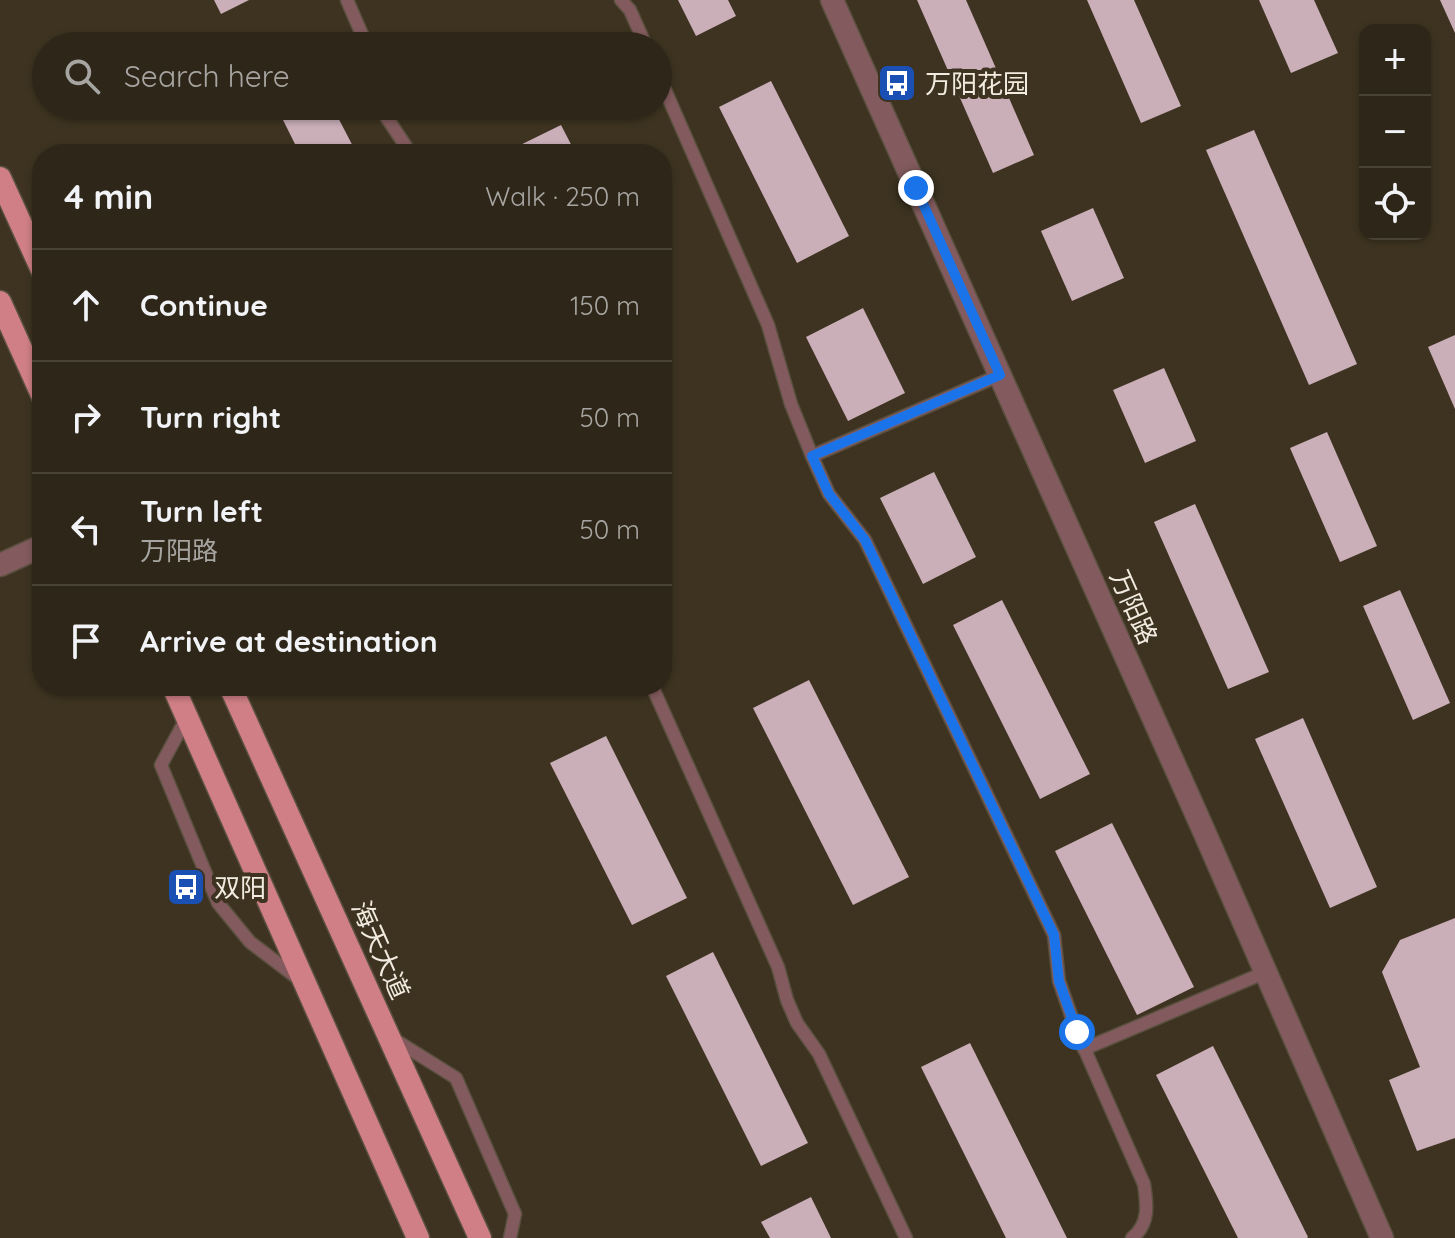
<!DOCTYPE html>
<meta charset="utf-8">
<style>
body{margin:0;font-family:Quicksand,"Noto Sans SC",sans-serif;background:#362e21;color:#f1f3f6}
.controls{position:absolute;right:24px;top:24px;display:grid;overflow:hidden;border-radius:16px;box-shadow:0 2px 6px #0004}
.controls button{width:72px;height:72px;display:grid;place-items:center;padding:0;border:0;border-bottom:2px solid #494337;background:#2e2618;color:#f1f3f6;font:40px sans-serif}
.stop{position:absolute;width:24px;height:24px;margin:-18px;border:6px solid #1a73e8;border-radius:50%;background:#fff}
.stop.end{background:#1a73e8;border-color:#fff;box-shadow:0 2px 8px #0008}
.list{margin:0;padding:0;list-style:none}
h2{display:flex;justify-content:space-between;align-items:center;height:104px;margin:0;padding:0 32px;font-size:34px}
h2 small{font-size:26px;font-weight:400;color:#a7a5a2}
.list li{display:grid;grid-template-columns:52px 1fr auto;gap:24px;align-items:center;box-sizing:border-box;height:112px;padding:0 32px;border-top:2px solid #494337}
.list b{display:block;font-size:30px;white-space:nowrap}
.list p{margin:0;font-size:26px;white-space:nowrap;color:#a7a5a2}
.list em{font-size:26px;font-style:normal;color:#a7a5a2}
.icon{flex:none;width:44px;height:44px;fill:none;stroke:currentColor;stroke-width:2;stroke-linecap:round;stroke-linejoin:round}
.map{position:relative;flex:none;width:1455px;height:1238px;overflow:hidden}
.search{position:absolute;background:#2e2618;box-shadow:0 2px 6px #0004;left:32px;top:32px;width:640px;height:88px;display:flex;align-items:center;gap:20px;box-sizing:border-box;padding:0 28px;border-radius:44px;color:#a7a5a2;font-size:30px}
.panel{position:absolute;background:#2e2618;box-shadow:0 2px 6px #0004;left:32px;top:144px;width:640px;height:552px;border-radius:32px}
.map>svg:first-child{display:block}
.building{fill:#caafb9}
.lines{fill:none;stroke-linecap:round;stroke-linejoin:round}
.service-casing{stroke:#5a503f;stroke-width:15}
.minor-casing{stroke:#5a503f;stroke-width:25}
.tertiary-casing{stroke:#5a503f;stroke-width:25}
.primary-casing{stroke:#5a503f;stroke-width:25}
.service{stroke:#835b5e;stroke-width:12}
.minor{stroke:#835b5e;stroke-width:22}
.tertiary{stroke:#835b5e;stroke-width:22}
.primary{stroke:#cf7f85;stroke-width:22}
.route{stroke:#1a73e8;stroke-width:10}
.labels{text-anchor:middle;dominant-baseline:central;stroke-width:8;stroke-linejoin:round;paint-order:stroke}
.poi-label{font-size:26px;fill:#f2ebe0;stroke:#3d3320;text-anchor:start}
.street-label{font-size:26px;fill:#f2ebe0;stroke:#3d3320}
</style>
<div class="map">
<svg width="1455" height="1238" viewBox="0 0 1455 1238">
<rect width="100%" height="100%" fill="#3d3320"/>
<g class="building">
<path d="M214,0H249L221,14Z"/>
<path d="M678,0H728L736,16L696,36Z"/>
<path d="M917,0H966L1034,155L993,173Z"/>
<path d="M1087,0H1134L1181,106L1141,123Z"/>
<path d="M1259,0H1314L1338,53L1291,73Z"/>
<path d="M1440,0H1455V33Z"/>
<path d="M296,34L302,46H272Z"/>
<path d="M771,81L849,236L797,263L719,107Z"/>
<path d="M276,106H332L357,154H300Z"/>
<path d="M561,125L576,154H502Z"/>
<path d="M1254,130L1357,364L1309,385L1206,150Z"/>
<path d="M1093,208L1124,278L1072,301L1041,231Z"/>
<path d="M863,308L905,393L848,421L806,337Z"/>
<path d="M1455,335V409L1428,347Z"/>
<path d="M1164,368L1196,441L1145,463L1113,390Z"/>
<path d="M1327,432L1377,546L1340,562L1290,448Z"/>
<path d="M934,472L976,557L923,584L880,498Z"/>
<path d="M1195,504L1269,672L1228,689L1154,522Z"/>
<path d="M1400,590L1450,703L1413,720L1363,606Z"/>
<path d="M1002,600L1090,774L1040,799L953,625Z"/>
<path d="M809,680L909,877L853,905L753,708Z"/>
<path d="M1303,718L1377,887L1330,908L1255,739Z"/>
<path d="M606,736L687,898L632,925L550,763Z"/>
<path d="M1112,823L1194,987L1137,1015L1055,851Z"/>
<path d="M1455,918V1138L1417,1151L1389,1080L1420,1067L1382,972L1400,940Z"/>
<path d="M713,952L808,1143L761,1166L666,976Z"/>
<path d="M970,1043L1067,1238H1006L921,1067Z"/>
<path d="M1213,1046L1308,1237L1307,1238H1238L1156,1075Z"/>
<path d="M811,1197L831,1238H770L761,1222Z"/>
</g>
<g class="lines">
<defs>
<g id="service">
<path d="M347,0L367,46"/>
<path d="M621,0L630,10L646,46"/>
<path d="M658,74L768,325L791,404L812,456L829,494L865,540L1054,935L1059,981L1077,1032L1144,1184C1147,1204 1150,1224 1132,1238"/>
<path d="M379,106L411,154"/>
<path d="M812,456L1000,375"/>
<path d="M652,686L778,967L787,1000L797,1023L819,1054L906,1238"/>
<path d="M187,717L161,765L218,903L250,942L300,980"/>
<path d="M392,1038L456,1078L515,1214L510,1238"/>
<path d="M1084,1049L1266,972"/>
</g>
<path id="minor" d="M832,0L1203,829L1382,1238"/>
<path id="tertiary" d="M0,565L42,546"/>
<g id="primary">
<path d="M0,178L42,270"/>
<path d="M0,302L42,395"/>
<path d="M173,686L418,1238"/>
<path d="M230,686L480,1238"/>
</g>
</defs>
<use href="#service" class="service-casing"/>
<use href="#minor" class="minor-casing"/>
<use href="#tertiary" class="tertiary-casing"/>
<use href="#primary" class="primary-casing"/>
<use href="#service" class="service"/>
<use href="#minor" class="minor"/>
<use href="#tertiary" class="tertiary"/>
<use href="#primary" class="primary"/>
</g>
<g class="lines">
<path class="route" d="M916,188L1000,375L812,456L829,494L865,540L1054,935L1059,981L1077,1032"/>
</g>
<defs>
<symbol id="bus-square" viewBox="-11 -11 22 22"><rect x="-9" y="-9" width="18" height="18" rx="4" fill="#1a4fb4" stroke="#3d3320"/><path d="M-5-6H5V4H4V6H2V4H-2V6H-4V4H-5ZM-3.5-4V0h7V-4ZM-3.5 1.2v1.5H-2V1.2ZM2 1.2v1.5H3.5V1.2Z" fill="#fff"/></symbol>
</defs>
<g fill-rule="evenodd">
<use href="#bus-square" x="875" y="61" width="44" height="44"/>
<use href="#bus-square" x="164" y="865" width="44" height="44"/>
</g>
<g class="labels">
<g class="poi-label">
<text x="925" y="83">万阳花园</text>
<text x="214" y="887">双阳</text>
</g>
<g class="street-label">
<text transform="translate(1134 607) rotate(66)">万阳路</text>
<text transform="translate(381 950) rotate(66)">海天大道</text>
</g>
</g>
</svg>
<div class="controls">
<button>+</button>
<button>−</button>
<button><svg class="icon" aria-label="locate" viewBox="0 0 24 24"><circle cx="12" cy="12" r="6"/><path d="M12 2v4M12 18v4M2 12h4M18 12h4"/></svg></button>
</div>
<div class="stop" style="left:1077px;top:1032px"></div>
<div class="stop end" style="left:916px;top:188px"></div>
<div class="search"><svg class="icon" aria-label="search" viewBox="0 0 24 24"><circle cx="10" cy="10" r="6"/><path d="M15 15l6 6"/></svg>Search here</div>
<section class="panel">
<h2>4 min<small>Walk · 250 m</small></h2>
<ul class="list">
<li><svg class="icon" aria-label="ahead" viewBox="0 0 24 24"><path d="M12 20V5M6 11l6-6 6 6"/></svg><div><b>Continue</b></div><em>150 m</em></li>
<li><svg class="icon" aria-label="right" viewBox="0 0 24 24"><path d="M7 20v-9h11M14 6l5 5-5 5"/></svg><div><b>Turn right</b></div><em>50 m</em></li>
<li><svg class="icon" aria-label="left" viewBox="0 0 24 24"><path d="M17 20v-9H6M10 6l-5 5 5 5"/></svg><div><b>Turn left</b><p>万阳路</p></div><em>50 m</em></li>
<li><svg class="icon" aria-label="arrive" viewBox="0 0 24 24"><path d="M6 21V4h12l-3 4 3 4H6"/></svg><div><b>Arrive at destination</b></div></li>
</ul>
</section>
</div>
